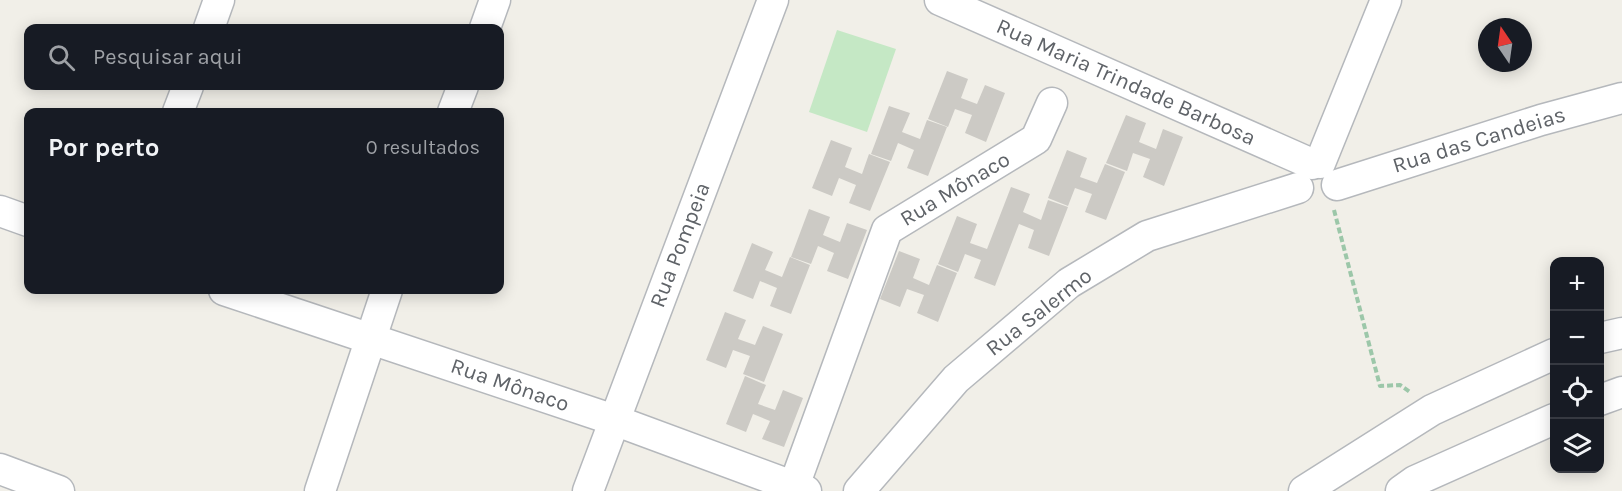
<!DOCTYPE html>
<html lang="pt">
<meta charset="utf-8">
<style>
body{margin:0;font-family:Karla,sans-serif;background:#20242c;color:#f1f3f6}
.controls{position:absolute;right:18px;bottom:18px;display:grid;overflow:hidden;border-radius:12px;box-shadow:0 3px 15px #0003}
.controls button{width:54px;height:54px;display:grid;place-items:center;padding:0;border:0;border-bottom:2px solid #363941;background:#171b24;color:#f1f3f6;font:30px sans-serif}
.compass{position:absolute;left:1478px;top:18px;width:54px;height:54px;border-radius:50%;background:#171b24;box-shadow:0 3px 15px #0003;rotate:347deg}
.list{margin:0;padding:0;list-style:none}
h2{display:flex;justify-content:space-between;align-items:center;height:78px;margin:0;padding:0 24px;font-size:26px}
h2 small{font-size:20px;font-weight:400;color:#9ea1a6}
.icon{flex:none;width:33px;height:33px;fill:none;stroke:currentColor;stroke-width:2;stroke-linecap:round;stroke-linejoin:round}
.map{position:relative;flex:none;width:1622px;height:491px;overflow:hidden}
.search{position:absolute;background:#171b24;box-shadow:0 3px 15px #0003;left:24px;top:24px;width:480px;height:66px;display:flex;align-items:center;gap:15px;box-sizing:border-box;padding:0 21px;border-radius:12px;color:#9ea1a6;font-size:22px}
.panel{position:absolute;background:#171b24;box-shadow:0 3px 15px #0003;left:24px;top:108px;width:480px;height:186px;border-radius:12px}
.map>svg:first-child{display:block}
.green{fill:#c5e8c5}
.building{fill:#cccac5}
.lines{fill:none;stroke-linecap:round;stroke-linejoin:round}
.minor-casing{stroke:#b5b8bc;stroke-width:33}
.path{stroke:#9cc7a9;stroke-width:4;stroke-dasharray:6 3;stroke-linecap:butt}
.minor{stroke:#fff;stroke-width:30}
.labels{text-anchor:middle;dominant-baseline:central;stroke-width:5;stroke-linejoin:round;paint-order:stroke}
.street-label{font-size:22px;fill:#5f6368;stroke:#fff}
</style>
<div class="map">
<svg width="1622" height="491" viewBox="0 0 1622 491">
<rect width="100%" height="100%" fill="#f1efe8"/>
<path class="green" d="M837,30L896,49L867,132L809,112Z"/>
<g class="building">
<path d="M947,71L968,79L961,98L977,104L985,85L1005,93L986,142L965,133L972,115L955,109L948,127L928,119Z"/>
<path d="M889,106L910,113L902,132L920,139L927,120L947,127L928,176L907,168L914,150L898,143L891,161L871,154Z"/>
<path d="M1126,115L1146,123L1139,142L1156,149L1163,129L1183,137L1164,186L1143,177L1150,159L1133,153L1127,171L1106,163Z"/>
<path d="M831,140L852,148L845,167L862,174L869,154L890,162L870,211L849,203L856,185L839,178L832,196L812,188Z"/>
<path d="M1067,150L1087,158L1080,177L1097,183L1105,164L1125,172L1106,220L1085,212L1092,194L1075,188L1068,206L1048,198Z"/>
<path d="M1011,187L1030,194L1023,212L1041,220L1048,200L1068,207L1049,256L1028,248L1034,230L1019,224L995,286L974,278L981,260L965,254L958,272L938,264L957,216L977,224L970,243L987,249Z"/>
<path d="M809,209L830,217L823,235L840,242L847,223L867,230L848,279L827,271L834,253L818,246L811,264L791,257Z"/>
<path d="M752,243L773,252L765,270L782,277L790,257L810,265L791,314L770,306L777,288L760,281L753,299L733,291Z"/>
<path d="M899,251L920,259L913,278L929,285L937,265L957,273L938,322L917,313L924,295L907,289L900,307L880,299Z"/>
<path d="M725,312L746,320L738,339L755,345L763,326L783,334L764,382L743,374L750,356L733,350L726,368L706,360Z"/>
<path d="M745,376L766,385L758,404L775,410L783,390L803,398L784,447L762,439L770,421L753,414L746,432L726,424Z"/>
</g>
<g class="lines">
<defs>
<g id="minor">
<path d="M940,0L1312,164"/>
<path d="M209,28L219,0"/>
<path d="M485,28L495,0"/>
<path d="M178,112L188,86"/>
<path d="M453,112L463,86"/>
<path d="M1320,163L1386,0"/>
<path d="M1337,185L1541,120L1622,98"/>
<path d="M0,211L28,221"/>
<path d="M224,290L614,420L806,491"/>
<path d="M1600,338L1622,333"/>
<path d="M1600,400L1622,392"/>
<path d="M0,469L59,491"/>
<path d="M794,486L887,230L1036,139L1052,103"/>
<path d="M320,491L387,290"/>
<path d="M588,491L773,0"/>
<path d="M859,491L956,379L1069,283L1147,236L1298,188"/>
<path d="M1304,491L1432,410L1554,354"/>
<path d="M1401,491L1415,481L1554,419"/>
</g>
</defs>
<use href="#minor" class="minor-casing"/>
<path class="path" d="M1334,210L1380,386L1400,385L1410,392"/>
<use href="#minor" class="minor"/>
</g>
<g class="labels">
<g class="street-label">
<text transform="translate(1126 82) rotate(24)">Rua Maria Trindade Barbosa</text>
<text transform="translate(1479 140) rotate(-17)">Rua das Candeias</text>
<text transform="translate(955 189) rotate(-31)">Rua Mônaco</text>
<text transform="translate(680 245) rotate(-69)">Rua Pompeia</text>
<text transform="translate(1039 312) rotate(-38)">Rua Salermo</text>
<text transform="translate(510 385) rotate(19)">Rua Mônaco</text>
</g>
</g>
</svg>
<div class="controls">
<button>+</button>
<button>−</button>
<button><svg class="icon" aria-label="locate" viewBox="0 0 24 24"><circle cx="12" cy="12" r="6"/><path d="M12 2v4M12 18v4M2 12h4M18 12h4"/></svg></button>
<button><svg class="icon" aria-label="layers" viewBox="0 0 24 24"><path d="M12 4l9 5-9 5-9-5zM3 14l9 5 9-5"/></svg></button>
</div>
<svg class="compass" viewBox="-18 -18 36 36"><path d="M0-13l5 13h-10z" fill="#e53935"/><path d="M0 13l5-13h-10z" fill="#9ea1a6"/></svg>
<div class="search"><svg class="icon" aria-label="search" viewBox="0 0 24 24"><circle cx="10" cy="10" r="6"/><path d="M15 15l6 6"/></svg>Pesquisar aqui</div>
<section class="panel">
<h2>Por perto<small>0 resultados</small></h2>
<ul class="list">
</ul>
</section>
</div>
